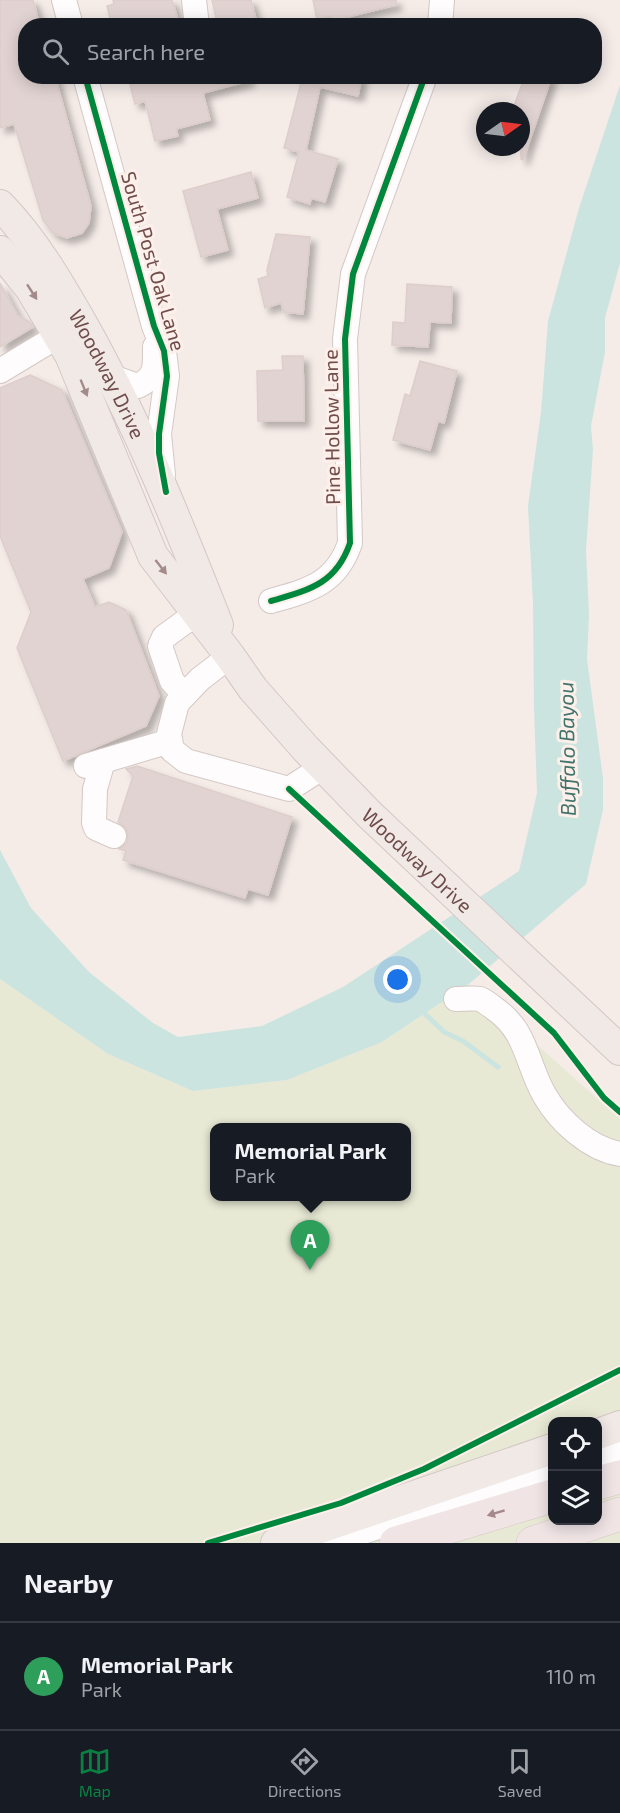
<!DOCTYPE html>
<style>
body{margin:0;font-family:"Exo 2",sans-serif;background:#20242c;color:#f1f3f6}
.controls{position:absolute;right:18px;bottom:18px;display:grid;overflow:hidden;border-radius:12px;box-shadow:0 3px 15px #0003}
.controls button{width:54px;height:54px;display:grid;place-items:center;padding:0;border:0;border-bottom:2px solid #363941;background:#171b24;color:#f1f3f6;font:30px sans-serif}
.compass{position:absolute;left:476px;top:102px;width:54px;height:54px;border-radius:50%;background:#171b24;box-shadow:0 3px 15px #0003;rotate:76deg}
.you{position:absolute;left:398px;top:980px;width:21px;height:21px;margin:-15px;border:4px solid #fff;border-radius:50%;background:#1a73e8;box-shadow:0 0 0 9px #1a73e833}
.badge{display:grid;place-items:center;width:39px;height:39px;border-radius:50%;background:#0b8043;color:#fff;font-size:20px;font-weight:700}
.pin{position:absolute;translate:-50% -50px;filter:drop-shadow(0 2px 3px #0008)}
.pin::after{content:'';position:absolute;top:32px;width:21px;height:18px;background:inherit;clip-path:polygon(0 0,100% 0,50% 100%)}
.popup{position:absolute;left:210px;top:1123px;width:201px;height:78px;box-sizing:border-box;display:grid;place-content:center;border-radius:12px;background:#171b24;filter:drop-shadow(0 2px 4px #0005);font-size:20px;white-space:nowrap;color:#9ea1a6}
.popup b{font-size:22px;color:#f1f3f6}
.popup::after{content:'';position:absolute;left:50%;top:100%;margin-left:-12px;border:12px solid transparent;border-top-color:#171b24}
.list{margin:0;padding:0;list-style:none}
h2{display:flex;justify-content:space-between;align-items:center;height:78px;margin:0;padding:0 24px;font-size:26px}
h2 small{font-size:20px;font-weight:400;color:#9ea1a6}
.list li{display:grid;grid-template-columns:39px 1fr auto;gap:18px;align-items:center;box-sizing:border-box;height:108px;padding:0 24px;border-top:2px solid #363941}
.list b{display:block;font-size:22px;white-space:nowrap}
.list p{margin:0;font-size:20px;white-space:nowrap;color:#9ea1a6}
.list em{font-size:20px;font-style:normal;color:#9ea1a6}
.icon{flex:none;width:33px;height:33px;fill:none;stroke:currentColor;stroke-width:2;stroke-linecap:round;stroke-linejoin:round}
.map{position:relative;flex:none;width:620px;height:1543px;overflow:hidden}
.search{position:absolute;background:#171b24;box-shadow:0 3px 15px #0003;left:18px;right:18px;top:18px;height:66px;display:flex;align-items:center;gap:15px;box-sizing:border-box;padding:0 21px;border-radius:24px;color:#9ea1a6;font-size:22px}
.sheet{height:186px;background:#171b24}
nav{display:flex;justify-content:space-around;align-items:center;box-sizing:border-box;height:84px;border-top:2px solid #363941;background:#171b24;font-size:16px;color:#9ea1a6}
nav a{display:grid;justify-items:center;gap:3px}
nav .on{color:#0b8043}
.map>svg:first-child{display:block}
.green{fill:#e7e9d4;fill-rule:evenodd}
.water{fill:#cce4df}
.lines{fill:none;stroke-linecap:round;stroke-linejoin:round}
.stream{stroke:#cce4df;stroke-width:5}
.building{fill:#e1d3d1;stroke:#ddcecb;stroke-width:1.5;filter:url(#shadow)}
.minor-casing{stroke:#d3c8c6;stroke-width:26}
.major-casing{stroke:#d3c7c6;stroke-width:32}
.highway-casing{stroke:#d3c7c6;stroke-width:34}
.minor{stroke:#fefcfc;stroke-width:24}
.major{stroke:#f0e9e5;stroke-width:30}
.highway{stroke:#f0e4e5;stroke-width:33}
.cycleway-casing{stroke:#fdefe9;stroke-width:10}
.cycleway{stroke:#00873e;stroke-width:6}
.oneway{fill:#a38b89}
.oneway2{fill:#a38989}
.labels{text-anchor:middle;dominant-baseline:central;stroke-width:6;stroke-linejoin:round;paint-order:stroke}
.street-label{font-size:20px;fill:#704d4c;stroke:#fdefe9}
.water-label{font-size:21px;font-style:italic;fill:#41746c;stroke:#fdefe9}
</style>
<div class="map">
<svg width="620" height="1543" viewBox="0 0 620 1543">
<defs>
<filter id="shadow"><feDropShadow dx="5.5" dy="5.5" stdDeviation="3" flood-color="#0004"/></filter>
</defs>
<rect width="100%" height="100%" fill="#f5ece8"/>
<path class="green" d="M0,979L108,1054L193,1091L287,1080L382,1042L469,984L620,1119V1543H0ZM214,1128H406V1196H214ZM552,1422H598V1520H552Z"/>
<path class="water" d="M620,85V263L605,318V352L591,426L593,450L586,550L589,615L587,659L603,778V810L586,884L469,984L382,1042L287,1080L193,1091L108,1054L0,979V850L31,908L89,972L153,1023L178,1037L262,1026L343,987L519,871L537,793L534,709L533,604L528,506L541,412L548,321L579,208Z"/>
<g class="lines">
<path class="stream" d="M420,1009L444,1032L463,1041L498,1067"/>
</g>
<g class="building">
<path d="M0,0H33L40,26H26V76H55L91,206L89,223L82,233L67,238L53,233L43,220L14,124L0,128Z"/>
<path d="M113,0H172L180,26H112L107,6L114,4Z"/>
<path d="M212,0H251L256,19L241,23L242,26H218Z"/>
<path d="M313,0H396V5L332,21L331,16L317,19Z"/>
<path d="M128,76H248L249,81L203,93L210,120L176,129L178,136L155,141L145,101L135,104Z"/>
<path d="M299,76H362L358,96L320,87L306,150L338,159L325,202L311,198L310,204L287,197L299,152L284,148L301,83L298,82Z"/>
<path d="M525,76H552L523,160L521,159V111H512Z"/>
<path d="M251,172L258,198L217,209L228,250L201,257L183,191Z"/>
<path d="M276,234L310,237L303,314L284,312L281,303L265,308L258,279L268,276L267,270Z"/>
<path d="M0,283L18,316L30,322L33,327L0,347Z"/>
<path d="M407,284L452,287L451,323L430,322L428,347L392,345L393,322L405,323Z"/>
<path d="M282,356H303L304,421H258L257,371L283,370Z"/>
<path d="M420,361L457,371L444,423L438,421L430,450L393,440L405,394L410,396Z"/>
<path d="M30,375L62,390L122,532L109,568L83,579L95,607L109,602L126,610L159,696L146,726L63,761L17,648L31,612L0,536V388Z"/>
<path d="M137,766L292,817L268,895L248,889L245,898L123,860L126,851L119,849L127,842L128,834L125,827L118,822L133,776L126,769Z"/>
</g>
<g class="lines">
<defs>
<g id="minor">
<path d="M64,0L71,26"/>
<path d="M194,0L197,26"/>
<path d="M440,26L442,0"/>
<path d="M85,76L154,326L164,351L167,376L159,434L163,475"/>
<path d="M0,371L58,336"/>
<path d="M112,377L138,386C157,377 155,365 155,347"/>
<path d="M271,601C309,590 336,584 350,543L345,339L353,274L425,76"/>
<path d="M230,656L200,679L177,703L169,734L172,750L186,761L289,789L323,767"/>
<path d="M184,695L172,681L160,646L164,637L197,613"/>
<path d="M103,761L95,789L94,823L96,828L114,836"/>
<path d="M86,766L170,741"/>
<path d="M456,999C463,999 473,998 480,999C485,1001 491,1006 495,1009C528,1032 526,1064 545,1096C560,1122 590,1149 620,1154"/>
<path d="M598,1455L620,1448"/>
<path d="M329,1543L552,1470"/>
</g>
<g id="major">
<path id="s1" d="M0,205C34,240 59,283 83,325C137,421 178,523 218,625"/>
<path id="s2" d="M0,251L30,288L70,355L153,556L230,656L253,689L306,749L370,815L620,1050"/>
<path d="M598,1434L620,1426"/>
<path d="M276,1543L552,1449"/>
</g>
<g id="highway">
<path d="M598,1483L620,1477"/>
<path d="M396,1543L552,1496"/>
<path d="M533,1543L620,1514"/>
</g>
</defs>
<use href="#minor" class="minor-casing"/>
<use href="#major" class="major-casing"/>
<use href="#highway" class="highway-casing"/>
<use href="#minor" class="minor"/>
<use href="#major" class="major"/>
<use href="#highway" class="highway"/>
<defs>
<g id="cycleway">
<path d="M85,76L154,326L164,351L167,376L159,434V453L166,492"/>
<path d="M271,601C309,590 336,584 350,543L345,339L353,274L425,76"/>
<path d="M289,789L554,1033L604,1098L620,1112"/>
<path d="M208,1543L341,1503L424,1469L620,1370"/>
</g>
</defs>
<use href="#cycleway" class="cycleway-casing"/>
<use href="#cycleway" class="cycleway"/>
</g>
<defs><path id="oneway-solid" d="M-6-.8H1V-3.2L6.5 0L1 3.2V.8H-6Z" transform="scale(1.5)"/></defs>
<g class="oneway">
<use href="#oneway-solid" transform="translate(32 292) rotate(57)"/>
<use href="#oneway-solid" transform="translate(84 388) rotate(68)"/>
<use href="#oneway-solid" transform="translate(161 567) rotate(52)"/>
</g>
<use class="oneway2" href="#oneway-solid" transform="translate(496 1513) rotate(163)"/>
<g class="labels">
<g class="street-label">
<text transform="translate(154 261) rotate(74)">South Post Oak Lane</text>
<text stroke="none"><textPath href="#s1" startOffset="201">Woodway Drive</textPath></text>
<text transform="translate(331 427) rotate(-91)">Pine Hollow Lane</text>
<text stroke="none"><textPath href="#s2" startOffset="747">Woodway Drive</textPath></text>
</g>
<g class="water-label">
<text transform="translate(566 749) rotate(-91)">Buffalo Bayou</text>
</g>
</g>
</svg>
<div class="controls">
<button><svg class="icon" aria-label="locate" viewBox="0 0 24 24"><circle cx="12" cy="12" r="6"/><path d="M12 2v4M12 18v4M2 12h4M18 12h4"/></svg></button>
<button><svg class="icon" aria-label="layers" viewBox="0 0 24 24"><path d="M12 4l9 5-9 5-9-5zM3 14l9 5 9-5"/></svg></button>
</div>
<svg class="compass" viewBox="-18 -18 36 36"><path d="M0-13l5 13h-10z" fill="#e53935"/><path d="M0 13l5-13h-10z" fill="#9ea1a6"/></svg>
<div class="you"></div>
<div class="pin badge" style="left:310px;top:1270px;background:#2e9e5b">A</div>
<div class="popup"><b>Memorial Park</b>Park</div>
<div class="search"><svg class="icon" aria-label="search" viewBox="0 0 24 24"><circle cx="10" cy="10" r="6"/><path d="M15 15l6 6"/></svg>Search here</div>
</div>
<section class="sheet">
<h2>Nearby<small></small></h2>
<ul class="list">
<li><span class="badge" style="background:#2e9e5b">A</span><div><b>Memorial Park</b><p>Park</p></div><em>110 m</em></li>
</ul>
</section>
<nav>
<a class="on"><svg class="icon" aria-label="map" viewBox="0 0 24 24"><path d="M3 6l6-2 6 2 6-2v14l-6 2-6-2-6 2zM9 4v14M15 6v14"/></svg>Map</a>
<a><svg class="icon" aria-label="directions" viewBox="0 0 24 24"><path d="M12 3l9 9-9 9-9-9zM9 14v-3h6M13 9l2 2-2 2"/></svg>Directions</a>
<a><svg class="icon" aria-label="saved" viewBox="0 0 24 24"><path d="M7 4h10v16l-5-4-5 4z"/></svg>Saved</a>
</nav>
